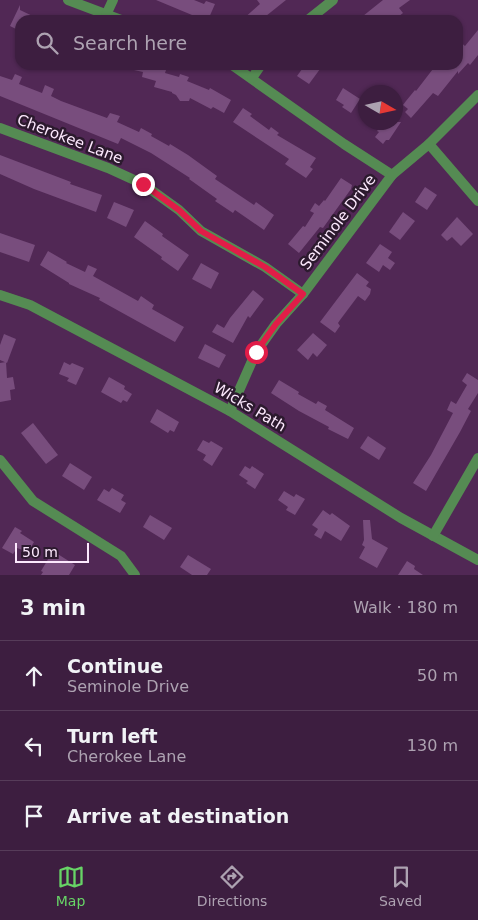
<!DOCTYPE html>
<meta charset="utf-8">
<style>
body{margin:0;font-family:"DejaVu Sans",sans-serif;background:#442747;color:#f1f3f6}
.compass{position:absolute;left:358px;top:85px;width:45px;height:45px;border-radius:50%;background:#3d1e40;box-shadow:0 1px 4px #0004;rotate:99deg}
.scale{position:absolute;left:15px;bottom:12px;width:74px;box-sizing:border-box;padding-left:5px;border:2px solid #fce8fd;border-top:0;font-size:14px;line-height:18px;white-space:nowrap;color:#fce8fd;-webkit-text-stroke:4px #2c1a2e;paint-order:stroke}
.stop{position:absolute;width:15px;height:15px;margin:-11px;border:4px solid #e11d48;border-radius:50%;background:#fff}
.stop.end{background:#e11d48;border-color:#fff;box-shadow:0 1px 5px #0008}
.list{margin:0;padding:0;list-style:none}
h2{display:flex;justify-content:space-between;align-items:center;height:65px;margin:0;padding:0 20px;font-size:21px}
h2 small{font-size:16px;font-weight:400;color:#ada2b1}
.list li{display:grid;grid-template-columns:32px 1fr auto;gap:15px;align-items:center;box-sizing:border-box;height:70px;padding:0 20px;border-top:1px solid #563c59}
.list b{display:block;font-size:19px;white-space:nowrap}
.list p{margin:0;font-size:16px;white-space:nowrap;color:#ada2b1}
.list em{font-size:16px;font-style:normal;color:#ada2b1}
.icon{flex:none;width:28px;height:28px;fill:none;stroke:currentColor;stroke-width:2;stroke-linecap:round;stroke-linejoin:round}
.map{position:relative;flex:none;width:478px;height:575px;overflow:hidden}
.search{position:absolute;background:#3d1e40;box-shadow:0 1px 4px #0004;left:15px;right:15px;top:15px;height:55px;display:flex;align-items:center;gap:12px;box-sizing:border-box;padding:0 18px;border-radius:15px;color:#ada2b1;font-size:19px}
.sheet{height:275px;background:#3d1e40}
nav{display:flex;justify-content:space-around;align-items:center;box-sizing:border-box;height:70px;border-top:1px solid #563c59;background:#3d1e40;font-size:14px;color:#ada2b1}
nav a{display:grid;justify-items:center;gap:2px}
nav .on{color:#67d466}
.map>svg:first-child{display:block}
.building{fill:#784d7d}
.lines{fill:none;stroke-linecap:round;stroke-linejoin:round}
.street{stroke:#558b53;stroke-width:10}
.route{stroke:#e11d48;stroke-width:6}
.labels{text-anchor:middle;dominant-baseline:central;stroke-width:5;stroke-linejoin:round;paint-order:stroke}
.street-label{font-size:15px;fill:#fce8fd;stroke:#2c1a2e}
</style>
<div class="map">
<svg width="478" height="575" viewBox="0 0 478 575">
<rect width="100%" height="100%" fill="#512855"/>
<g class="building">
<path d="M156,0H194L204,4L206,1L215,4L208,20H204Z"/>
<path d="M257,0H286L261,20H242L260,4Z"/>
<path d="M383,0H410L399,8L403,13L394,20H358Z"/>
<path d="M20,5V10L41,20H20V31L10,26Z"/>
<path d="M478,30V55L470,65L468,63L458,74V71L438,96L433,93L411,118L405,112L408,109L403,105L406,101L415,90L416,91L436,65H458V40L465,46Z"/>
<path d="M125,65H159L167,67L165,73L179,77L180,74L189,77L187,81L209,90L210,88L231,100L224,113L213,107L211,109L190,98L189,101H180L176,95L172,93V92L154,87L156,81L142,77L143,72L125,68Z"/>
<path d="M305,65H323L309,84L297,76Z"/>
<path d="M15,74L22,77L19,84L42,93L45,85L54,89L51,96L61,101L107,118L110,113L120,116L117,122L139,132L141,128L152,134L151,136L169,146L170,144L188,155L217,176L215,179L254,205L256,202L274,215L264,230L235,210L233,213L215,201L217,199L189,179L190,178L151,153L121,138L118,144L0,96V76L12,80Z"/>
<path d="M343,88L360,99L351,113L342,107L344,105L336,100Z"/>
<path d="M243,108L252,114L250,116L269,130L271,127L279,133L277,135L316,158L310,167L313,169L306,178L285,164L289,159L233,122Z"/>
<path d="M384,122H401L389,140H386L383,144L375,137L379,132L377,131Z"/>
<path d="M0,155L71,182L70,184L102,195L96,212L34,189L0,174Z"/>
<path d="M341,178L352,185L351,189L323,228L320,227L299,253L288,244L303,226L305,227L314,213L310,211L315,203L319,206L324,200L325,201Z"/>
<path d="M425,187L437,195L427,210L415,202Z"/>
<path d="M114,202L134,210L126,227L107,218Z"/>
<path d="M403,212L415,221L400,240L389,232Z"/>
<path d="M457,217L473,234L461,246L452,237L447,241L441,235Z"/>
<path d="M145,221L163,234L162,236L189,255L178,271L161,259L162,257L134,237Z"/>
<path d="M0,233L35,245L29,262L0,252Z"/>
<path d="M380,244L392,252L388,258L395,263L390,270L383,265L379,272L366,263Z"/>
<path d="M48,251L67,262L66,263L85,272L88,265L97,269L93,276L138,301L141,296L154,305L152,309L184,327L175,342L99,300L100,298L69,284V283L40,265Z"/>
<path d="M201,263L219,273L211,289L192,279Z"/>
<path d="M357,273L369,282L366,286L371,289L370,294L365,301L358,296L340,320L338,323L340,326L335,333L320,322Z"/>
<path d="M253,290L264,299L250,318L248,316L233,343L212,332L217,324L224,328L230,318Z"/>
<path d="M313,333L327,345L317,357L313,353L308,360L297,350Z"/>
<path d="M4,334L16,339L7,363L0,360V345Z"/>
<path d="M205,344L226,355L219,368L198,358Z"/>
<path d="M6,362L7,378L13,377L15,389L10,390L11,400L0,402V363Z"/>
<path d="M64,362L70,365L72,363L84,368L76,385L67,381L69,378L59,374Z"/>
<path d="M467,373L478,380V393L468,409L471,411L460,432L426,491L413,483L431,455L453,413L447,410L451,401L456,404L467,385L462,381Z"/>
<path d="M109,377L125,386L124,389L132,394L127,402L123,400L121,403L101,392Z"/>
<path d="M279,380L299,392L298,394L316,404L318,401L327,406L325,410L354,428L348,439L328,429L329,427L299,411L271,393Z"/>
<path d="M157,409L179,422L174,432L170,430L168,433L150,422Z"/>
<path d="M33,423L58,455L46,464L21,433Z"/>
<path d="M368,436L386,448L379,460L360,448Z"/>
<path d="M203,440L209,443L211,441L223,448L212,466L203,460L206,455L197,450Z"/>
<path d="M70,463L92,477L84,490L62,476Z"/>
<path d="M245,466L250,469L252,466L264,474L255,489L246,483L248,481L239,475Z"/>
<path d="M112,488L124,495L121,500L126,503L120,513L97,500L104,489L109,492Z"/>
<path d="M284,491L294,497L296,494L305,499L295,515L286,510L288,507L278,500Z"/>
<path d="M323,510L330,515L332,513L350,526L341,541L325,531L321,539L314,535L318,529L312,525Z"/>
<path d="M150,515L172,528L164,540L143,527Z"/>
<path d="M363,520H370L372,539L388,548L377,568L359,558L365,547L362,545L364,540Z"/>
<path d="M15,527L22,531L20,533L34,542L28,552L17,548L13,554L2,548Z"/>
<path d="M53,551L75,565L69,575H41L43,572L41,571Z"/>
<path d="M188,555L211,569L207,575H192L180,567Z"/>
<path d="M407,561L415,566L414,569L423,575H398Z"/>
</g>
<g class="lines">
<g class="street">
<path d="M68,0L121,20"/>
<path d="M106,15L113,0"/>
<path d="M308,20L333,0"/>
<path d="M232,65L344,144L392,175"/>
<path d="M252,78L261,65"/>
<path d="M0,128L108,168L143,184L179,210L201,231L265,267L303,294"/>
<path d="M429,144L478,201"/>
<path d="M0,295L30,305L230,411L401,518L478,560"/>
<path d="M230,411L256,352L276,324L303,294L392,175L429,144L478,95"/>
<path d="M0,460L33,501L121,556L135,575"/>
<path d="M433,536L478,458"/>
</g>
</g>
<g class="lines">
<path class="route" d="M143,184L179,210L201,231L265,267L303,294L276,324L256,352"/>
</g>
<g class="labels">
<g class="street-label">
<text transform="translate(70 139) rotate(21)">Cherokee Lane</text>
<text transform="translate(338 222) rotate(-53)">Seminole Drive</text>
<text transform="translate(250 407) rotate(31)">Wicks Path</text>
</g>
</g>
</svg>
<svg class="compass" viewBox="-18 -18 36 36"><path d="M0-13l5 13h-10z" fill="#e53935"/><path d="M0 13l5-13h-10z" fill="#ada2b1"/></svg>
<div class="scale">50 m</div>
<div class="stop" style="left:256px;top:352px"></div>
<div class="stop end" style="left:143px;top:184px"></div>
<div class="search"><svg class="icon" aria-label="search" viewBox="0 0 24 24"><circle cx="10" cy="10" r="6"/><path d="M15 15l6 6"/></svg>Search here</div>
</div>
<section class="sheet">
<h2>3 min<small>Walk · 180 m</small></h2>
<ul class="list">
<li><svg class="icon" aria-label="ahead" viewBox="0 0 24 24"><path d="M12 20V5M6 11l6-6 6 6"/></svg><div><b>Continue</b><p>Seminole Drive</p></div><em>50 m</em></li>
<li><svg class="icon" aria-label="left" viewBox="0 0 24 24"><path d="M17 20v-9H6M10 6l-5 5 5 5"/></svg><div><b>Turn left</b><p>Cherokee Lane</p></div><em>130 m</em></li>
<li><svg class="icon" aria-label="arrive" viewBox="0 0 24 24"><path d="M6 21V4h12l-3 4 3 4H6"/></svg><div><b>Arrive at destination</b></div></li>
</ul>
</section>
<nav>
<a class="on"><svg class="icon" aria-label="map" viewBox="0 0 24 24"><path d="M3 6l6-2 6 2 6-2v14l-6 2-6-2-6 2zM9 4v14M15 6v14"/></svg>Map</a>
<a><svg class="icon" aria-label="directions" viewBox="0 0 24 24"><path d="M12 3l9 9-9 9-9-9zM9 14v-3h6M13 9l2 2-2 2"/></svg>Directions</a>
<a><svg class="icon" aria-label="saved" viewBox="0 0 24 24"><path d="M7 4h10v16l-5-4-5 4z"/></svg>Saved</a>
</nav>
